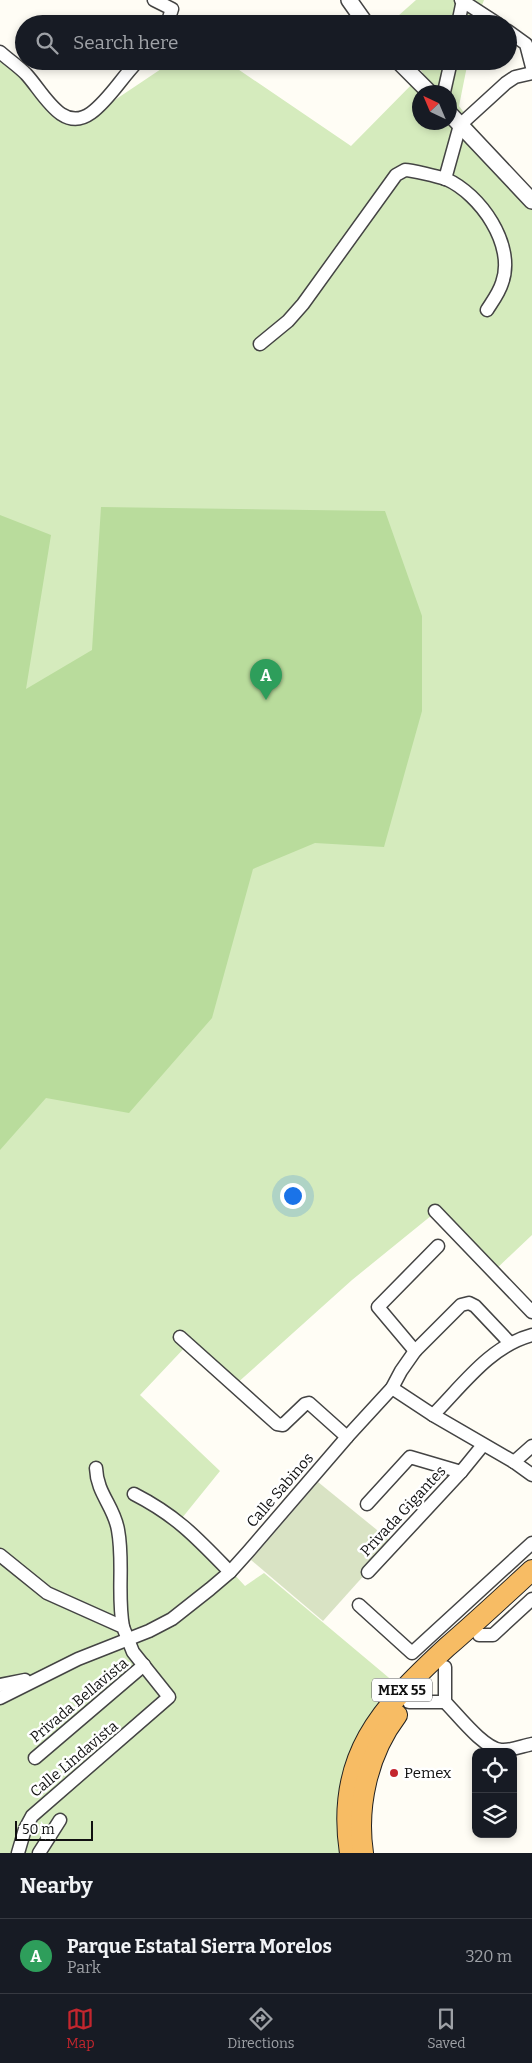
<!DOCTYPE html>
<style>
body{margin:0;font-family:Bitter,serif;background:#20242c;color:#f1f3f6}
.controls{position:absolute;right:15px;bottom:15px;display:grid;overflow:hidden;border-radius:10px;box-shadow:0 2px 8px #0003}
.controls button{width:45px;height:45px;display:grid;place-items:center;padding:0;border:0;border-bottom:1px solid #363941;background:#171b24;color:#f1f3f6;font:25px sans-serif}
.compass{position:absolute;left:412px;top:85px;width:45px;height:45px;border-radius:50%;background:#171b24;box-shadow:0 2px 8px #0003;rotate:316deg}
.scale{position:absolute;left:15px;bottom:12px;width:78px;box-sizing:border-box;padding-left:5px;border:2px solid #111;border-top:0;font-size:14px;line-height:18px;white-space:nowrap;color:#111;-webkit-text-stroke:4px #fff;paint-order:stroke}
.you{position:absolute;left:292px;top:1195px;width:18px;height:18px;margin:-12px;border:4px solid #fff;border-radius:50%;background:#1a73e8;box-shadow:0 0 0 8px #1a73e833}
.badge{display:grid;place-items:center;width:32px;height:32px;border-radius:50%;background:#c4262e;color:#fff;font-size:16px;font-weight:700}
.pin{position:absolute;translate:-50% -41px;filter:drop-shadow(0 1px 2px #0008)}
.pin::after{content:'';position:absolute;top:26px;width:18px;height:15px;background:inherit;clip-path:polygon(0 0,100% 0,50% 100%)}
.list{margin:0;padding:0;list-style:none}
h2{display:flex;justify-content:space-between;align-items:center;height:65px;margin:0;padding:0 20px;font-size:21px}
h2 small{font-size:16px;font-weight:400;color:#9ea1a6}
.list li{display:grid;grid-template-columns:32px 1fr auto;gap:15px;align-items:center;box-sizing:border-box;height:75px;padding:0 20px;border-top:1px solid #363941}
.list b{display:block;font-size:19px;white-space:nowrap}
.list p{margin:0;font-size:16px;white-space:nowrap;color:#9ea1a6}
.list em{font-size:16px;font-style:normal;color:#9ea1a6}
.icon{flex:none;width:28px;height:28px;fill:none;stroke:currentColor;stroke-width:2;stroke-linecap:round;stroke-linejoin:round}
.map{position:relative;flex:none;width:532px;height:1853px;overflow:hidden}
.search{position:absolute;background:#171b24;box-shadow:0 2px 8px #0003;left:15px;right:15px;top:15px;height:55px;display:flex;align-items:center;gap:12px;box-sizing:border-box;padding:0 18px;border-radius:28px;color:#9ea1a6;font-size:19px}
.sheet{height:140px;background:#171b24}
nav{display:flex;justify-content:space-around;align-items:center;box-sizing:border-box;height:70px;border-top:1px solid #363941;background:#171b24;font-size:14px;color:#9ea1a6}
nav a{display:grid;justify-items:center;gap:2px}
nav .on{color:#c4262e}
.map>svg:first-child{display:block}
.green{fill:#d5ebbd;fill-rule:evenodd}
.forest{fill:#b9dc9c}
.cemetery{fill:#d9e3c4}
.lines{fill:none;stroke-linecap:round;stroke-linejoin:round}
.minor-casing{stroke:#444;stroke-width:15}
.tertiary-casing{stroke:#444;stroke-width:18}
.trunk-casing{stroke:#222;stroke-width:22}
.minor{stroke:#fff;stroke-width:12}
.tertiary{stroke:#fff;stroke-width:15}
.trunk{stroke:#f7bc64;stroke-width:20}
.poi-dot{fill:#c4262e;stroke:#fff;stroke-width:2}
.labels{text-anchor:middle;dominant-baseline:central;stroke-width:5;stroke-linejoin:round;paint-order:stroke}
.shield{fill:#fff;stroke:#585858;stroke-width:1}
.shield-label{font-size:14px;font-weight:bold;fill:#111}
.street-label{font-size:15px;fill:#111;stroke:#fff}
.poi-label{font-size:15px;fill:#111;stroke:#fff;text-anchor:start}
</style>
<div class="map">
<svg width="532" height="1853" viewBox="0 0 532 1853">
<rect width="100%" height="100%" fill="#fffdf5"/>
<g class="green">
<path d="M416,0H484L475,24H389Z"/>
<path d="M0,46L76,126L173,61H226L351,146L423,73L414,61H468L459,106L490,147L532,189V1235L493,1272L437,1211L352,1280L235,1385L189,1343L140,1395L220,1471L182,1518L245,1586L264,1573L413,1698L386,1732L357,1853H0ZM420,92H450V122H420Z"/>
</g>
<path class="forest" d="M101,507L385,511L422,616V711L384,847L315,843L253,869L212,1018L129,1113L46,1098L0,1150V515L51,535L26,689L92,650Z"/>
<path class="cemetery" d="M318,1482L393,1543L323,1621L251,1560Z"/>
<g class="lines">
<defs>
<g id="minor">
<path d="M154,0L172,9L167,24"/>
<path d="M461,0L498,24"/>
<path d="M458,24L463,0"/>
<path d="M508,31L526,44L532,67"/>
<path d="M0,52C9,60 18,66 26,74C43,92 62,134 91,113C109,100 122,77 138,61"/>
<path d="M444,92L451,61"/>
<path d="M445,179L460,125L506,83L515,77L532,73"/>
<path d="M260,344L288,321L303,304L396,175L405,170C412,170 439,177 446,179C480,194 516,245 502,283C499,293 492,302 487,310"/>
<path d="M435,1211L532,1312"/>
<path d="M180,1337L277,1424L283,1425L305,1404L309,1403L347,1437"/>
<path d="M415,1351L378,1307L438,1246"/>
<path d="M392,1388L433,1415L514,1462L532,1475"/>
<path d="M433,1415C462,1386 490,1346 532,1335"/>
<path d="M514,1462L532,1446"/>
<path d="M96,1468C97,1494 114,1506 118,1530C124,1562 117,1595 123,1627"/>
<path d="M134,1494C177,1516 197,1538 230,1572"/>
<path d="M367,1504L410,1457L461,1472"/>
<path d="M0,1555L47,1593L123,1627L133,1652L169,1697L32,1816L25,1829L18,1853"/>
<path d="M368,1572L461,1472L483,1445"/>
<path d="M359,1605L412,1653L532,1543"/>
<path d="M479,1635H493L532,1599"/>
<path d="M445,1667V1702C458,1715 483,1748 501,1750C511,1751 522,1746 532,1744"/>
<path d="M0,1685L25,1680"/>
<path d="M0,1698L78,1659L149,1631L172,1619L210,1589L230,1572L248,1552L347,1437L392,1388L401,1371L415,1351L461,1305L469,1303L475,1306L510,1343"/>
<path d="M409,1702H445"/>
<path d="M35,1758L144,1665"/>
<path d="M39,1853L60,1820"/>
</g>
<g id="tertiary">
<path d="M349,0L366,24"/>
<path d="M398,61L429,92"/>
<path d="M450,114L532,201"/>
</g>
<g id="trunk">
<path d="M350,1853C335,1757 381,1708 447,1647C476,1622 504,1596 532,1570"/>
<path d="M363,1853C356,1806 368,1753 397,1715"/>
</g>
</defs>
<use href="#minor" class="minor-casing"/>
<use href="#tertiary" class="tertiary-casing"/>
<use href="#trunk" class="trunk-casing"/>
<use href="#minor" class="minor"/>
<use href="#tertiary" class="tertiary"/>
<use href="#trunk" class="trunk"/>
</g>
<circle class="poi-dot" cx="394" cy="1773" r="5"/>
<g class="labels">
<rect class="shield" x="372" y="1678.5" width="60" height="23" rx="4"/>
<g class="shield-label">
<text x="402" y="1690">MEX 55</text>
</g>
<g class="street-label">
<text transform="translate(280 1490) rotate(-49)">Calle Sabinos</text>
<text transform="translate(403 1511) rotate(-47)">Privada Gigantes</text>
<text transform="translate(79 1700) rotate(-40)">Privada Bellavista</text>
<text transform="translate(74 1759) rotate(-40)">Calle Lindavista</text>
</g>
<g class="poi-label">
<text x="404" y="1773">Pemex</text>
</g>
</g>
</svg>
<div class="controls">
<button><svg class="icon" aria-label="locate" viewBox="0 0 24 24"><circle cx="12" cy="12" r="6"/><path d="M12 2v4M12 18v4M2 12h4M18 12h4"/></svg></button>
<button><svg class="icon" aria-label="layers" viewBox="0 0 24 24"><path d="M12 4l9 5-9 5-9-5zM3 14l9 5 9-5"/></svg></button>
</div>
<svg class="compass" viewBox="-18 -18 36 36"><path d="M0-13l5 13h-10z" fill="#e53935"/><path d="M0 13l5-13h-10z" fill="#9ea1a6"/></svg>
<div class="scale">50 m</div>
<div class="you"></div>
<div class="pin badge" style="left:266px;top:700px;background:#2e9e5b">A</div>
<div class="search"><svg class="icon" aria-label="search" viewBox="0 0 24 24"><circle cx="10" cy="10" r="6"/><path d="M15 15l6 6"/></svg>Search here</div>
</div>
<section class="sheet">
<h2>Nearby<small></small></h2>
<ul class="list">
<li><span class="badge" style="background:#2e9e5b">A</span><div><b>Parque Estatal Sierra Morelos</b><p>Park</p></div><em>320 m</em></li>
</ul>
</section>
<nav>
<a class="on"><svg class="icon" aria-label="map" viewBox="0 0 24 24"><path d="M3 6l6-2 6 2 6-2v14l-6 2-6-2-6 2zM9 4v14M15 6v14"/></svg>Map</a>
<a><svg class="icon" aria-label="directions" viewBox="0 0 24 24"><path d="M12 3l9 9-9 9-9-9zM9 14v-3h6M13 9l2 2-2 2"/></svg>Directions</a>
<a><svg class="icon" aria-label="saved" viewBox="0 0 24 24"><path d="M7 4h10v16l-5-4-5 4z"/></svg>Saved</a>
</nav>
